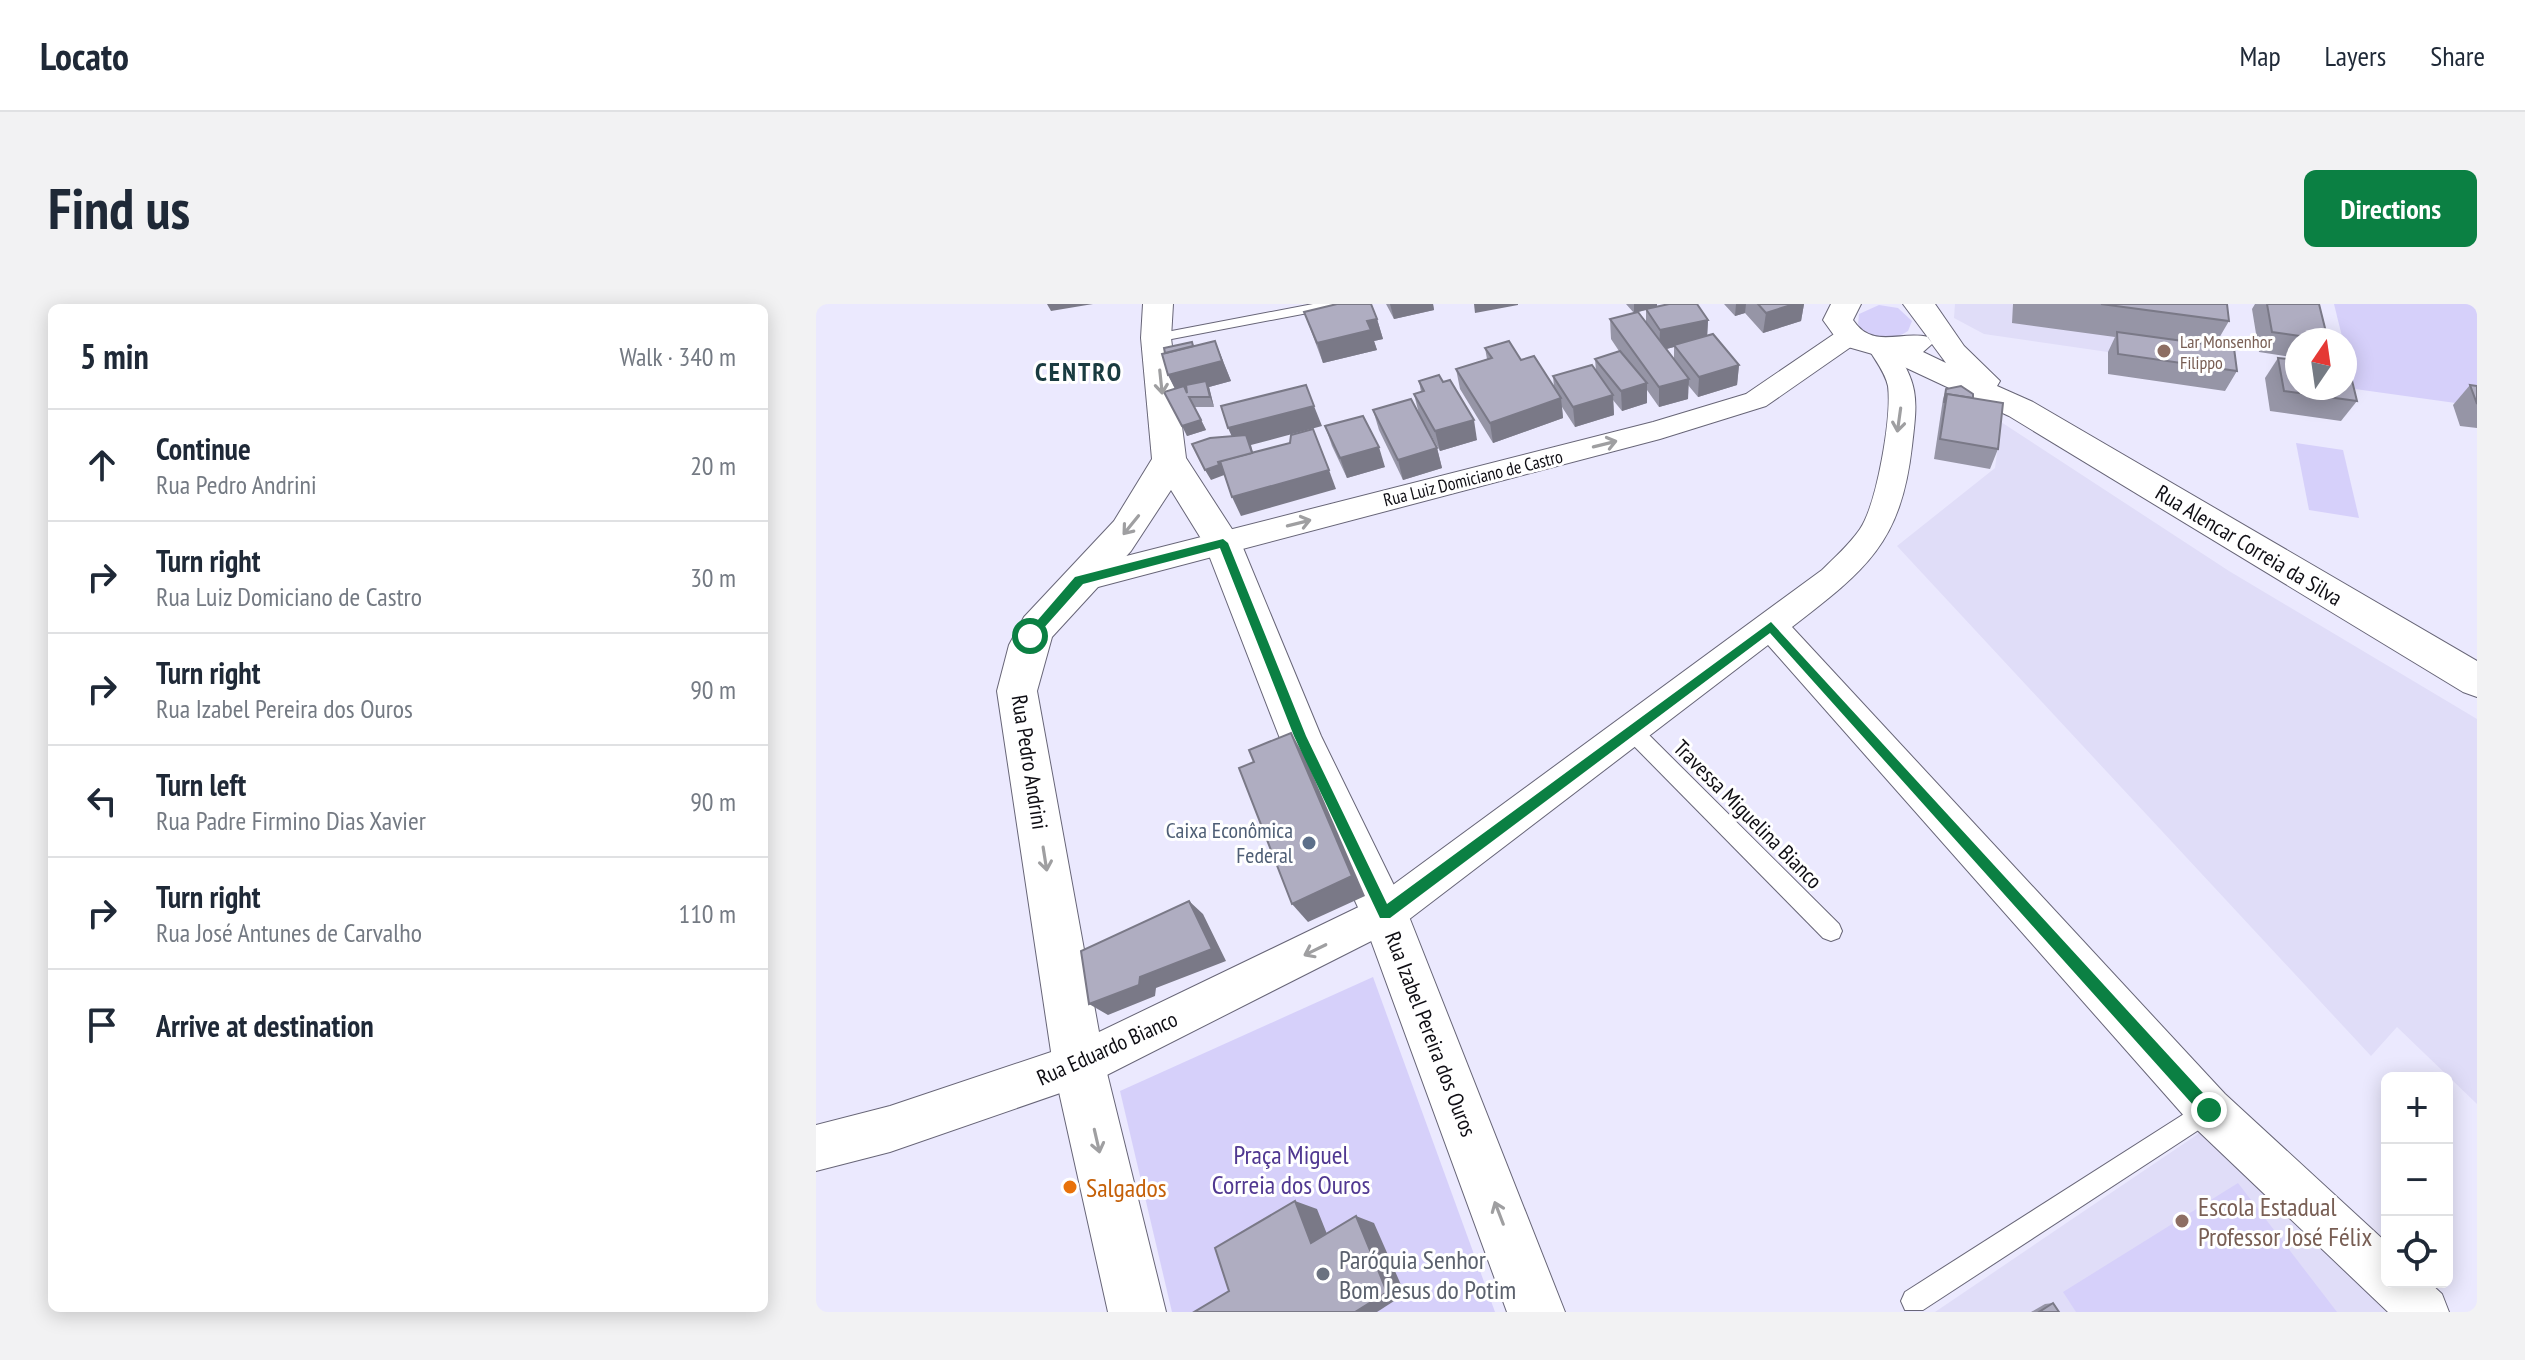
<!DOCTYPE html>
<meta charset="utf-8">
<style>
body{margin:0;font-family:"PT Sans Narrow",sans-serif;background:#f2f2f3;color:#1f2937}
.controls{position:absolute;right:24px;bottom:24px;display:grid;overflow:hidden;border-radius:12px;box-shadow:0 4px 20px #0003}
.controls button{width:72px;height:72px;display:grid;place-items:center;padding:0;border:0;border-bottom:2px solid #e0e1e3;background:#fff;color:#1f2937;font:40px sans-serif}
.compass{position:absolute;left:1469px;top:24px;width:72px;height:72px;border-radius:50%;background:#fff;box-shadow:0 4px 20px #0003;rotate:13deg}
.stop{position:absolute;width:24px;height:24px;margin:-18px;border:6px solid #0b8043;border-radius:50%;background:#fff}
.stop.end{background:#0b8043;border-color:#fff;box-shadow:0 2px 8px #0008}
.list{margin:0;padding:0;list-style:none}
h2{display:flex;justify-content:space-between;align-items:center;height:104px;margin:0;padding:0 32px;font-size:34px}
h2 small{font-size:26px;font-weight:400;color:#747a83}
.list li{display:grid;grid-template-columns:52px 1fr auto;gap:24px;align-items:center;box-sizing:border-box;height:112px;padding:0 32px;border-top:2px solid #e0e1e3}
.list b{display:block;font-size:30px;white-space:nowrap}
.list p{margin:0;font-size:26px;white-space:nowrap;color:#747a83}
.list em{font-size:26px;font-style:normal;color:#747a83}
.icon{flex:none;width:44px;height:44px;fill:none;stroke:currentColor;stroke-width:2;stroke-linecap:round;stroke-linejoin:round}
.map{position:relative;flex:none;width:1661px;height:1008px;overflow:hidden;border-radius:12px}
header{display:flex;align-items:center;gap:48px;box-sizing:border-box;height:112px;padding:0 40px;background:#fff;border-bottom:2px solid #e0e1e3}
header strong{font-size:38px}
nav{display:flex;gap:44px;margin-inline-start:auto;font-size:28px}
.intro{display:flex;align-items:center;justify-content:space-between;box-sizing:border-box;height:192px;padding:0 48px}
h1{margin:0;font-size:56px}
.button{padding:20px 36px;border-radius:12px;background:#0b8043;color:#fff;font-size:28px;font-weight:700}
main{display:flex;gap:48px;padding:0 48px}
aside{flex:1;background:#fff;border-radius:12px;box-shadow:0 4px 20px #0003}
.map>svg:first-child{display:block}
.built{fill:#e0ddf8}
.green{fill:#d6d0fa}
.lines{fill:none;stroke-linecap:round;stroke-linejoin:round}
.service-casing{stroke:#676577;stroke-width:2}
.minor-casing{stroke:#676577;stroke-width:2}
.tertiary-casing{stroke:#676577;stroke-width:2}
.secondary-casing{stroke:#676577;stroke-width:2}
.service{fill:#fff;fill-rule:evenodd}
.minor{fill:#fff;fill-rule:evenodd}
.tertiary{fill:#fff;fill-rule:evenodd}
.secondary{fill:#fff;fill-rule:evenodd}
.wall{fill:#9695a6;fill-rule:evenodd}
.shaded-wall{fill:#7a7987}
.building{fill:#afadc1;stroke:#7a7987;stroke-width:2}
.oneway{stroke:#9f9fa1}
.route{fill:#0b8043}
.education-dot{fill:#8d6e63;stroke:#fff;stroke-width:3}
.service-dot{fill:#5c6f8a;stroke:#fff;stroke-width:3}
.food-dot{fill:#e8710a;stroke:#fff;stroke-width:3}
.worship-dot{fill:#6b7280;stroke:#fff;stroke-width:3}
.labels{text-anchor:middle;dominant-baseline:central;stroke-width:6;stroke-linejoin:round;paint-order:stroke}
.far-education-label{font-size:18px;fill:#785e54;stroke:#fff;text-anchor:start}
.far-street-label{font-size:18px;fill:#0f0e14;stroke:#fff}
.street-label{font-size:22px;fill:#0f0e14;stroke:#fff}
.service-label{font-size:22px;fill:#4e5e75;stroke:#fff;text-anchor:end}
.far-district-label{font-size:26px;font-weight:bold;letter-spacing:2px;fill:#193b40;stroke:#fff}
.near-park-label{font-size:26px;fill:#503891;stroke:#fff}
.near-food-label{font-size:26px;fill:#c56008;stroke:#fff;text-anchor:start}
.near-education-label{font-size:26px;fill:#785e54;stroke:#fff;text-anchor:start}
.near-worship-label{font-size:26px;fill:#5b616d;stroke:#fff;text-anchor:start}
</style>
<header>
<strong>Locato</strong>
<nav><a>Map</a><a>Layers</a><a>Share</a></nav>
</header>
<div class="intro"><h1>Find us</h1><a class="button">Directions</a></div>
<main>
<aside>
<h2>5 min<small>Walk · 340 m</small></h2>
<ul class="list">
<li><svg class="icon" aria-label="ahead" viewBox="0 0 24 24"><path d="M12 20V5M6 11l6-6 6 6"/></svg><div><b>Continue</b><p>Rua Pedro Andrini</p></div><em>20 m</em></li>
<li><svg class="icon" aria-label="right" viewBox="0 0 24 24"><path d="M7 20v-9h11M14 6l5 5-5 5"/></svg><div><b>Turn right</b><p>Rua Luiz Domiciano de Castro</p></div><em>30 m</em></li>
<li><svg class="icon" aria-label="right" viewBox="0 0 24 24"><path d="M7 20v-9h11M14 6l5 5-5 5"/></svg><div><b>Turn right</b><p>Rua Izabel Pereira dos Ouros</p></div><em>90 m</em></li>
<li><svg class="icon" aria-label="left" viewBox="0 0 24 24"><path d="M17 20v-9H6M10 6l-5 5 5 5"/></svg><div><b>Turn left</b><p>Rua Padre Firmino Dias Xavier</p></div><em>90 m</em></li>
<li><svg class="icon" aria-label="right" viewBox="0 0 24 24"><path d="M7 20v-9h11M14 6l5 5-5 5"/></svg><div><b>Turn right</b><p>Rua José Antunes de Carvalho</p></div><em>110 m</em></li>
<li><svg class="icon" aria-label="arrive" viewBox="0 0 24 24"><path d="M6 21V4h12l-3 4 3 4H6"/></svg><div><b>Arrive at destination</b></div></li>
</ul>
</aside>
<div class="map">
<svg width="1661" height="1008" viewBox="0 0 1661 1008">
<rect width="100%" height="100%" fill="#ebe9fe"/>
<g class="built">
<path d="M1139,0H1402L1409,65L1168,30L1138,14Z"/>
<path d="M1185,118L1413,267L1661,415V800L1581,723L1555,752L1081,242L1179,164Z"/>
<path d="M1388,826L1570,1008H1119Z"/>
</g>
<g class="green">
<path d="M1518,0H1661V102L1539,85Z"/>
<path d="M1063,1L1082,4L1096,17L1092,27C1076,38 1055,35 1042,21L1043,10Z"/>
<path d="M1480,139L1527,146L1543,214L1493,206Z"/>
<path d="M557,673L679,1008H356L304,787Z"/>
<path d="M1422,879L1521,1008H1260L1247,988Z"/>
</g>
<g class="lines">
<defs>
<g id="service">
<path d="M497,0H525L518,4L340,38L333,34L340,30Z"/>
<path d="M816,419L823,421L1023,620L1026,627L1023,634L1015,637L1007,634L809,433L806,427L809,421Z"/>
<path d="M1393,794L1401,798L1405,806L1401,814L1107,1006H1089L1085,997L1089,988Z"/>
</g>
<g id="minor">
<path d="M1033,24L1042,26L1046,32L1042,38L950,102L844,135L263,288L252,284L247,276L252,268L263,264L837,118L930,90L1024,26Z"/>
<path d="M1065,36L1074,38C1103,80 1102,92 1096,142C1085,239 1050,266 976,323L1409,790L1571,939V978H1613L1626,990L1633,1008H1572L1377,822L952,341L583,623L279,777L74,848L0,867V821L74,802L256,741L555,597L1006,266C1019,253 1033,241 1044,225C1061,200 1076,112 1072,82C1069,68 1059,56 1052,44L1056,38Z"/>
</g>
<path id="tertiary" d="M327,0H357L355,34L370,154L425,239L505,432L592,610L749,1008H691L546,612L463,432L389,241L355,186L315,247L236,333L221,387L289,761L350,1008H292L237,761L181,387L193,341L208,313L298,217L336,155L325,34Z"/>
<path id="secondary" d="M1015,0H1045L1037,16C1057,46 1085,26 1112,33L1116,39L1087,0H1119L1148,42L1184,77L1181,82L1217,98L1661,357V393L1647,388L1193,112L1067,53L1025,41L1007,16ZM1116,40L1130,59L1107,48Z"/>
</defs>
<use href="#service" class="service-casing"/>
<use href="#minor" class="minor-casing"/>
<use href="#tertiary" class="tertiary-casing"/>
<use href="#secondary" class="secondary-casing"/>
<use href="#service" class="service"/>
<use href="#minor" class="minor"/>
<use href="#tertiary" class="tertiary"/>
<use href="#secondary" class="secondary"/>
</g>
<g class="wall">
<path d="M570,0H617L618,6L578,15Z"/>
<path d="M810,0H841V3L892,16L891,31L923,61L921,81L882,93L872,81V95L843,103L831,86V99L806,107L797,96L798,111L759,123L746,103L747,114L677,139L644,85L640,65L671,55L669,44L705,56L738,83L737,72L780,67L779,55L803,47L795,35L794,15L818,9ZM830,6V18L822,8ZM858,43V55L850,45Z"/>
<path d="M908,0H988L985,17L947,29L929,9L919,12Z"/>
<path d="M1197,0H1411L1413,17L1399,41L1421,67L1409,87L1292,70V48L1299,33L1196,19Z"/>
<path d="M1439,0H1503L1511,36H1481V54L1443,48L1436,5Z"/>
<path d="M488,8L561,15L567,35L558,37L561,46L507,59Z"/>
<path d="M399,37L415,77L393,83L398,103H379L390,126L371,132L359,84L352,71L378,42Z"/>
<path d="M1462,54L1541,97L1525,117L1454,107L1449,74Z"/>
<path d="M603,77L661,136L624,147L603,110L598,90L605,88Z"/>
<path d="M1654,81L1661,82V124L1644,122L1637,101Z"/>
<path d="M1130,85L1157,94L1182,145L1174,165L1118,155L1127,95Z"/>
<path d="M557,106L621,144L626,164L587,176L563,126Z"/>
<path d="M509,122L569,163L531,174L516,142Z"/>
<path d="M1237,999L1243,1008H1215L1229,1000Z"/>
</g>
<g class="shaded-wall">
<path d="M231,0H277L235,7Z"/>
<path d="M574,0H617L618,6L578,15Z"/>
<path d="M658,0H702V1L659,9Z"/>
<path d="M818,0H841V3L818,9Z"/>
<path d="M920,0H930L929,9L919,12Z"/>
<path d="M978,0H988L985,17L947,29L950,9Z"/>
<path d="M561,15L567,35L558,37L561,46L507,59L501,39L551,17Z"/>
<path d="M892,16L891,36L858,41V43L843,47L844,26Z"/>
<path d="M399,37L415,77L393,83L398,103L394,93L362,91L352,71L376,38L381,48Z"/>
<path d="M923,61L921,81L882,93L883,73Z"/>
<path d="M873,75L872,95L843,103V83Z"/>
<path d="M831,79V99L806,107L805,87Z"/>
<path d="M797,91L798,111L759,123L757,103Z"/>
<path d="M745,94L747,114L677,139L674,119Z"/>
<path d="M498,102L506,122L435,141L440,159L395,176L389,166L421,144L412,124Z"/>
<path d="M385,116L390,126L371,132L366,122Z"/>
<path d="M658,116L661,136L624,147L619,127Z"/>
<path d="M563,143L569,163L531,174L524,154Z"/>
<path d="M621,144L626,164L587,176L582,156Z"/>
<path d="M513,166L520,185L425,212L416,193Z"/>
<path d="M475,429L489,453L549,592L492,618L476,600Z"/>
<path d="M373,597L387,610L410,657L340,684L339,692L292,711L273,700L324,673Z"/>
<path d="M479,897L501,905L517,945L495,939Z"/>
<path d="M540,912L558,919L589,990L561,1008H539Z"/>
</g>
<g class="building">
<path d="M521,0H555L561,15L551,17L555,26L501,39L488,8Z"/>
<path d="M853,0H881L892,16L844,26L830,5Z"/>
<path d="M942,0H978L950,9Z"/>
<path d="M1285,0H1411L1413,17Z"/>
<path d="M1451,0H1503L1512,36L1456,28Z"/>
<path d="M822,8L873,75L843,83L794,15Z"/>
<path d="M1301,28L1418,44L1421,67L1302,50Z"/>
<path d="M897,30L923,61L883,73L858,41Z"/>
<path d="M399,37L406,57L352,71L346,50Z"/>
<path d="M693,37L705,56L718,52L745,94L674,119L640,65L676,54L669,44Z"/>
<path d="M376,38L377,42L349,49L348,44Z"/>
<path d="M804,47L831,79L805,87L779,55Z"/>
<path d="M1462,54L1481,56V84H1529V63L1533,64L1541,97L1468,87Z"/>
<path d="M776,61L797,91L757,103L737,72Z"/>
<path d="M623,71L627,78L634,76L658,116L619,127L598,90L608,87L603,77Z"/>
<path d="M390,77L394,93H373L385,116L366,122L348,88L368,82L371,89L370,81Z"/>
<path d="M490,81L498,102L412,124L405,102Z"/>
<path d="M1654,81L1661,82V100Z"/>
<path d="M1145,82L1157,90V94L1131,90L1128,99L1130,85Z"/>
<path d="M1131,90L1187,99L1182,145L1124,135Z"/>
<path d="M595,95L621,144L582,156L557,106Z"/>
<path d="M547,112L563,143L524,154L509,122Z"/>
<path d="M497,125L513,166L416,193L404,157L474,139L475,131Z"/>
<path d="M430,131L436,149L402,158L403,161L389,166L376,140L394,134Z"/>
<path d="M475,429L536,572L476,600L423,464L438,458L433,446Z"/>
<path d="M373,597L396,645L324,673L323,681L273,700L265,647Z"/>
<path d="M479,897L495,939L540,912L571,988L539,1008H378L413,987L399,944Z"/>
<path d="M1237,999L1243,1008H1223Z"/>
</g>
<defs><path id="oneway-shaft" d="M-6 0H5M1.5-3L5.5 0L1.5 3" fill="none" stroke-width="1.6" stroke-linecap="round" stroke-linejoin="round" transform="scale(2)"/></defs>
<g class="oneway">
<use href="#oneway-shaft" transform="translate(345 78) rotate(84)"/>
<use href="#oneway-shaft" transform="translate(1083 116) rotate(98)"/>
<use href="#oneway-shaft" transform="translate(789 140) rotate(-14)"/>
<use href="#oneway-shaft" transform="translate(483 219) rotate(-14)"/>
<use href="#oneway-shaft" transform="translate(315 221) rotate(129)"/>
<use href="#oneway-shaft" transform="translate(229 555) rotate(81)"/>
<use href="#oneway-shaft" transform="translate(499 646) rotate(154)"/>
<use href="#oneway-shaft" transform="translate(281 837) rotate(77)"/>
<use href="#oneway-shaft" transform="translate(683 909) rotate(-111)"/>
</g>
<path class="route" d="M407,235L412,239L490,432L571,600L955,318L1398,801V812H1387L954,329L574,614H564L478,432L404,244L267,280L218,335L208,332L259,273Z"/>
<g class="education-dot">
<circle cx="1348" cy="47" r="8"/>
<circle cx="1366" cy="917" r="8"/>
</g>
<circle class="service-dot" cx="493" cy="539" r="8"/>
<circle class="food-dot" cx="254" cy="883" r="8"/>
<circle class="worship-dot" cx="507" cy="970" r="8"/>
<g class="labels">
<g class="far-education-label">
<text x="1364" y="37">Lar Monsenhor<tspan x="1364" dy="21">Filippo</tspan></text>
</g>
<g class="far-street-label">
<text transform="translate(657 174) rotate(-14)">Rua Luiz Domiciano de Castro</text>
</g>
<g class="street-label">
<text transform="translate(1433 241) rotate(31)">Rua Alencar Correia da Silva</text>
<text transform="translate(214 458) rotate(81)">Rua Pedro Andrini</text>
<text transform="translate(932 510) rotate(45)">Travessa Miguelina Bianco</text>
<text transform="translate(615 730) rotate(69)">Rua Izabel Pereira dos Ouros</text>
<text transform="translate(291 744) rotate(-24)">Rua Eduardo Bianco</text>
</g>
<g class="service-label">
<text x="477" y="526">Caixa Econômica<tspan x="477" dy="25">Federal</tspan></text>
</g>
<g class="far-district-label">
<text x="263" y="67">CENTRO</text>
</g>
<g class="near-park-label">
<text x="475" y="850">Praça Miguel<tspan x="475" dy="30">Correia dos Ouros</tspan></text>
</g>
<g class="near-food-label">
<text x="270" y="883">Salgados</text>
</g>
<g class="near-education-label">
<text x="1382" y="902">Escola Estadual<tspan x="1382" dy="30">Professor José Félix</tspan></text>
</g>
<g class="near-worship-label">
<text x="523" y="955">Paróquia Senhor<tspan x="523" dy="30">Bom Jesus do Potim</tspan></text>
</g>
</g>
</svg>
<div class="controls">
<button>+</button>
<button>−</button>
<button><svg class="icon" aria-label="locate" viewBox="0 0 24 24"><circle cx="12" cy="12" r="6"/><path d="M12 2v4M12 18v4M2 12h4M18 12h4"/></svg></button>
</div>
<svg class="compass" viewBox="-18 -18 36 36"><path d="M0-13l5 13h-10z" fill="#e53935"/><path d="M0 13l5-13h-10z" fill="#747a83"/></svg>
<div class="stop" style="left:214px;top:332px"></div>
<div class="stop end" style="left:1393px;top:806px"></div>
</div>
</main>
